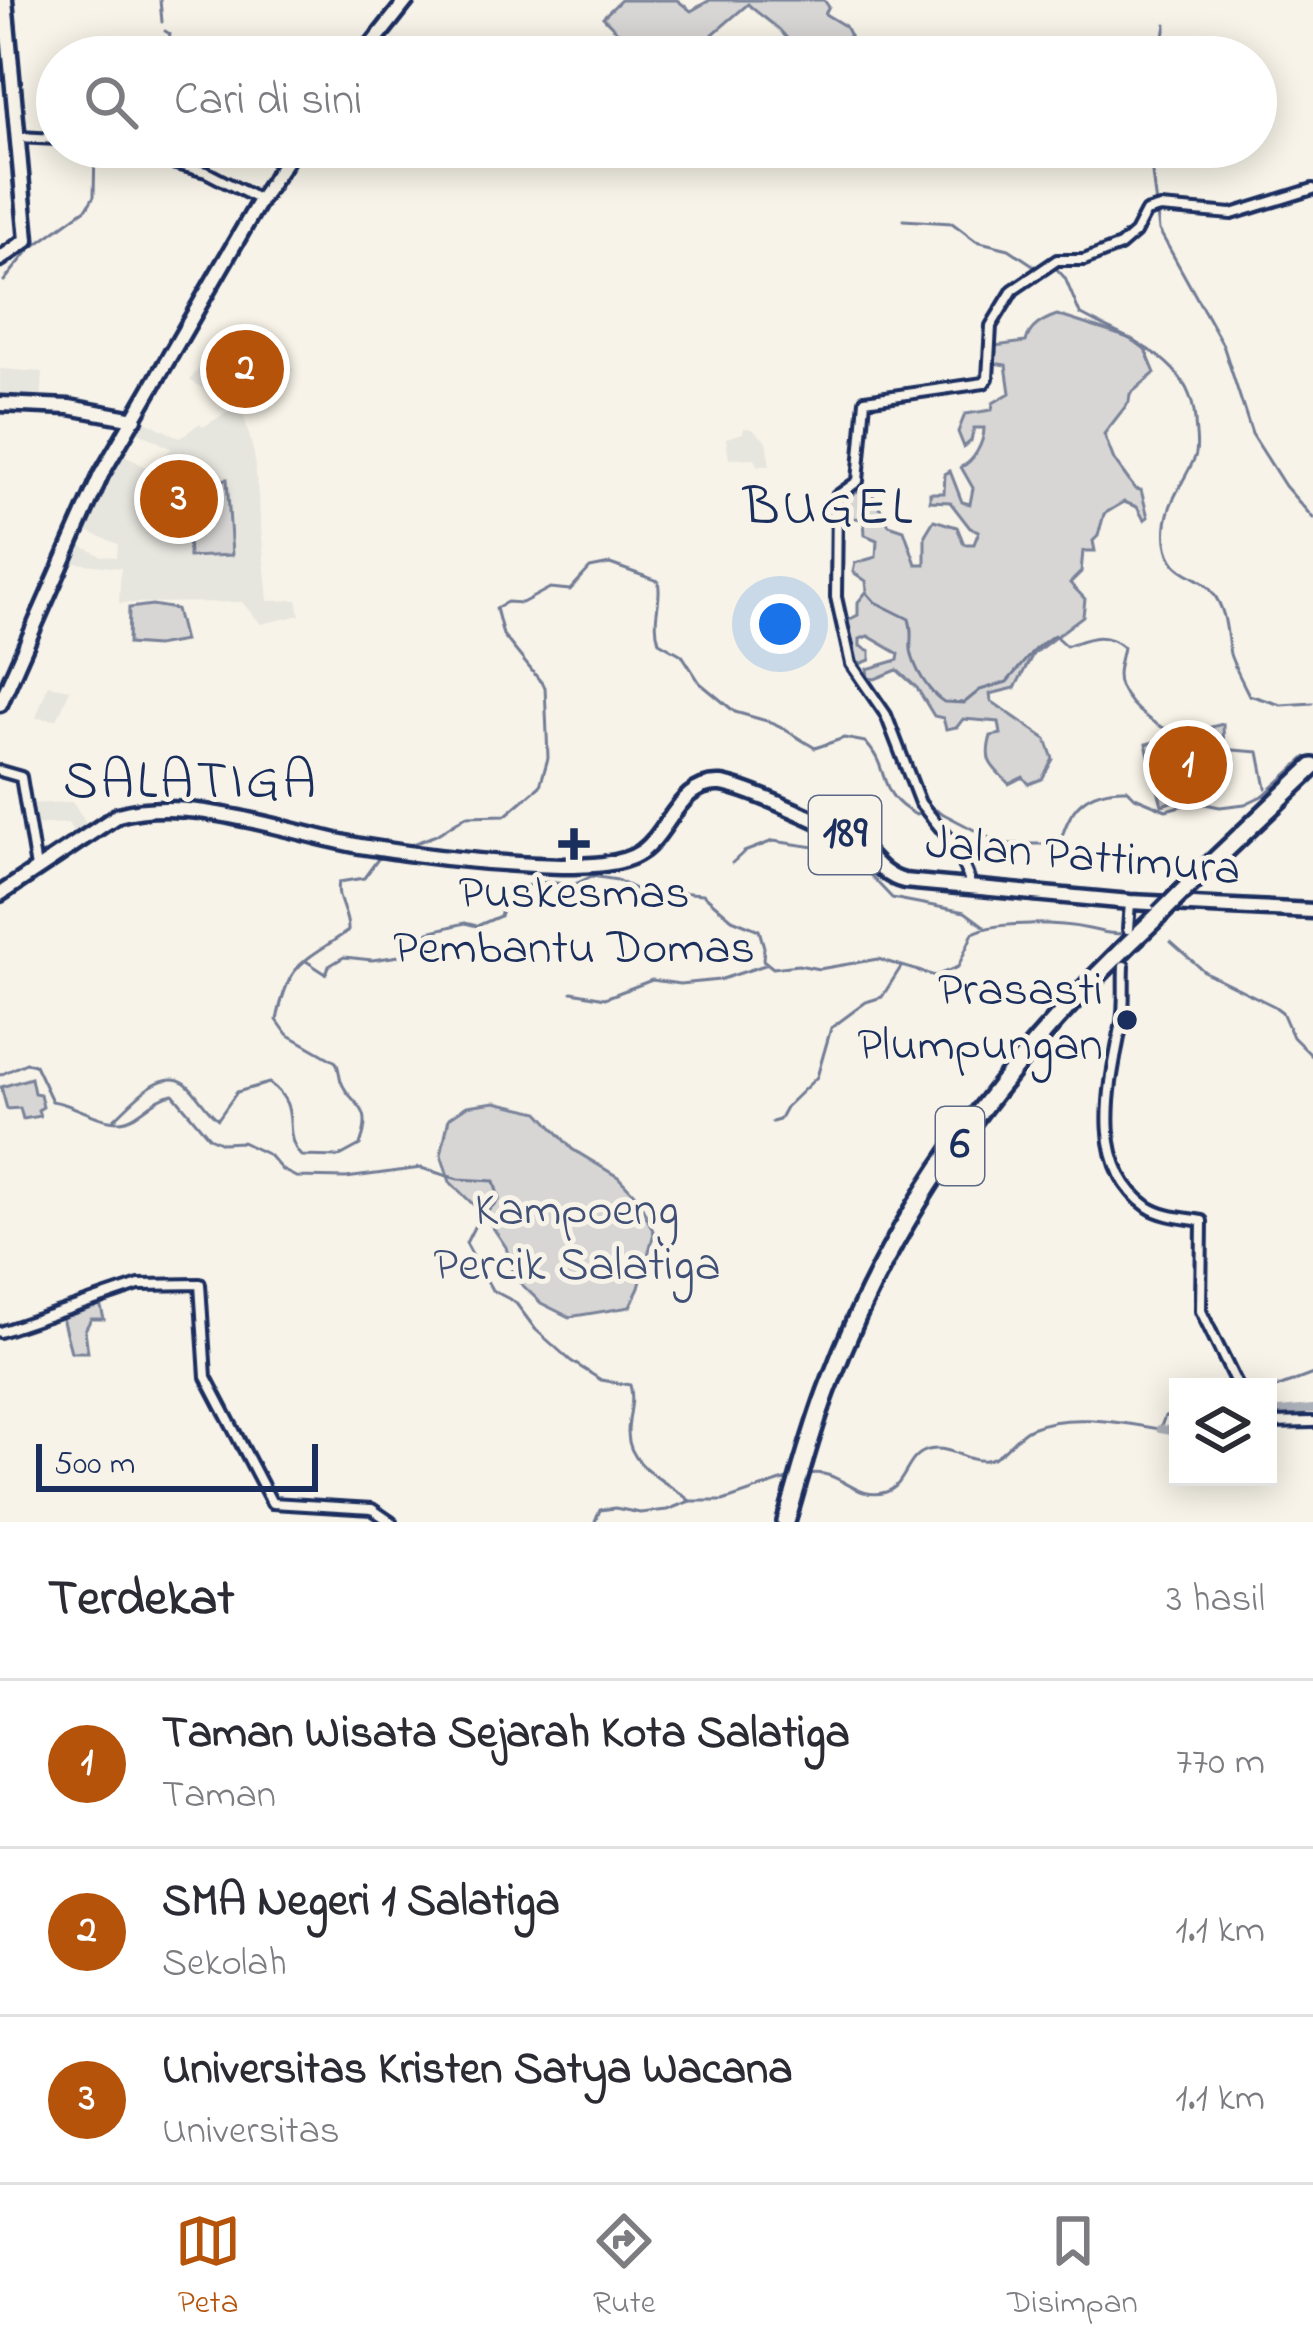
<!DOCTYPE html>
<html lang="id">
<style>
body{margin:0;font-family:"Indie Flower",sans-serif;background:#f2f2f3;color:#2b2b33}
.controls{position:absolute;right:36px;bottom:36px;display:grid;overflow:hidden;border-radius:0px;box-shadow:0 6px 30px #0003}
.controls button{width:108px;height:108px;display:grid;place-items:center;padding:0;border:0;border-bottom:3px solid #e1e1e2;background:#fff;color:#2b2b33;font:60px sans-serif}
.scale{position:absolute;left:36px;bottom:30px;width:282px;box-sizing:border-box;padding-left:12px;border:6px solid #1b2f5e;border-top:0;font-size:33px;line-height:42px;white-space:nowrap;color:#1b2f5e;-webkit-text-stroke:9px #f7f3e8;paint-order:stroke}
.you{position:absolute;left:780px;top:624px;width:42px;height:42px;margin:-30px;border:9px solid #fff;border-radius:50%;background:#1a73e8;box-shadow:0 0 0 18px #1a73e833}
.badge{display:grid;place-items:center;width:78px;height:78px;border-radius:50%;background:#b45309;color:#fff;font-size:39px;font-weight:700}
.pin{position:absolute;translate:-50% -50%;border:6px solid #fff;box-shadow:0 3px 12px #0006}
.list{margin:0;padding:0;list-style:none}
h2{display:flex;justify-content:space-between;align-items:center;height:156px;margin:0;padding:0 48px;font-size:51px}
h2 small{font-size:39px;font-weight:400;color:#7c7c81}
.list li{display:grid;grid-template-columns:78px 1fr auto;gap:36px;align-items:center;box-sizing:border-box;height:168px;padding:0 48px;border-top:3px solid #e1e1e2}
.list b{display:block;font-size:45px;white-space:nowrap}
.list p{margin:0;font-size:39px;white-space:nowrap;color:#7c7c81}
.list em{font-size:39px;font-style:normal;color:#7c7c81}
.icon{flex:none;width:66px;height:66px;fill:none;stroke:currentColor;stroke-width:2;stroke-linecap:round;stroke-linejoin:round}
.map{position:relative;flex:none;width:1313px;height:1522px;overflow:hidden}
.search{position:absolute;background:#fff;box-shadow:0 6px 30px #0003;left:36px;right:36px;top:36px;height:132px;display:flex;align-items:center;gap:30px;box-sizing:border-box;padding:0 42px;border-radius:66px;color:#7c7c81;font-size:45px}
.sheet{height:660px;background:#fff}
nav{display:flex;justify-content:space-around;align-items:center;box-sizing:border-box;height:168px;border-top:3px solid #e1e1e2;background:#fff;font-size:33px;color:#7c7c81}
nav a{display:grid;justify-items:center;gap:6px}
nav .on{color:#b45309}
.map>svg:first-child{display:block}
.built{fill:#e6e5de}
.green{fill:#d7d6d4;stroke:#798299;stroke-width:3}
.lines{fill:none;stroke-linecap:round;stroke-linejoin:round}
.stream{stroke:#727c95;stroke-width:3}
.river{stroke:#acb0b9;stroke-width:8}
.minor-casing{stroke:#1b2f5e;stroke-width:16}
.major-casing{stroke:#1b2f5e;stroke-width:21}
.highway-casing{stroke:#1b2f5e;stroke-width:24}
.minor{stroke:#f7f3e8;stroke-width:8}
.major{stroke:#f7f3e8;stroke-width:12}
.highway{stroke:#f7f3e8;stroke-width:15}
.highway-bridge-casing{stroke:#1b2f5e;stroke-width:24;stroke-linecap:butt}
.highway-bridge{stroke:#f7f3e8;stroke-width:15}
.poi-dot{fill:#1b2f5e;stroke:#f7f3e8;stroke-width:4.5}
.labels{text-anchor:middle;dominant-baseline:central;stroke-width:10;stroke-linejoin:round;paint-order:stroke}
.shield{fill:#f7f3e8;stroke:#5d6a87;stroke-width:3}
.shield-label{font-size:45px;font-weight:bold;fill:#1b2f5e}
.street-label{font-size:48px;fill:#1b2f5e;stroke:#f7f3e8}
.poi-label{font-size:48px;fill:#1b2f5e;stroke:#f7f3e8}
.park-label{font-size:48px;fill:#415076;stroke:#f7f3e8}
.quarter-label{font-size:54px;letter-spacing:3px;fill:#1b2f5e;stroke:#f7f3e8}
</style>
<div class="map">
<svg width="1313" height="1522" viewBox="0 0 1313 1522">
<rect width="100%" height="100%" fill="#f7f3e8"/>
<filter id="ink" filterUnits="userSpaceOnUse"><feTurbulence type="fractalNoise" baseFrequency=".00833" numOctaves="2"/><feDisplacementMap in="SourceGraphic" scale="24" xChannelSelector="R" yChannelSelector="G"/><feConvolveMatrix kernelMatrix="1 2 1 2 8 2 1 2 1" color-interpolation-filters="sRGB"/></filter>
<g filter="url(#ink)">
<g class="built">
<path d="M225,334L238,340L240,336L293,370L242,404H226L190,380Z"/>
<path d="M0,369L43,372L41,404L0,402Z"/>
<path d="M234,408L242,409L254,454L268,601L297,600L300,615L261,624L242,602L119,603L121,568L68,562L74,542L101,556L117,557L118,544L84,530L123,454L145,467L172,449L129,427L135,416L180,438L200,423L203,427Z"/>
<path d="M744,428L752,429L766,441L770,466H757L754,458L729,459L726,438L743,433Z"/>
<path d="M48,685L70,689L57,720L36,718Z"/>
<path d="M72,802L89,828L76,836L68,823L28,825L26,804Z"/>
</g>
<g class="green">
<path d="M621,0H677L691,11L710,0H824L829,7L825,14L845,26L850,36L820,52L794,53C788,30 764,20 748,4L713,34L735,57H642L603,17Z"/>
<path d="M1057,315L1132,339L1145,349L1155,373L1130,394L1129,402L1104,434L1114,460L1135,489L1141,490L1148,517L1144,520L1137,507L1124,502L1104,514L1098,536L1093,541L1095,551H1083L1081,572L1070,583L1085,599L1083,616L1033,654L1015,688L990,694L991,701L1046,739L1053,759L1042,779L1029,784L1023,777L1009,784C993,766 983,764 991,736L1001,734L999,722L963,719L957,727L946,729L943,718L934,716L917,688L897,670L875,679L868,678L867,669L898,660L899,654L868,636L860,639V646L870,651V660L857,665L847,645L850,643L846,621L858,615V602L867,591L866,581L853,572L855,563L876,557L877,540L865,535L864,519L844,517L846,498L860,491L872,493L889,525L904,530L916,564H925V535L934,520L957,527L964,544H974L979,531L970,528L950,502L930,501V493H944L945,474L950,471L962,502L970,504L973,488L961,467C974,462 984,442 984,428H974L971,441L964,447L958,432L965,414L992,410L993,403L1010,393L1006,365L993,363L994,346L1026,342C1029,327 1043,320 1057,315Z"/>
<path d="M161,478L189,485L227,479L232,555L189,557L187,512H161Z"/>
<path d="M152,605L176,609L184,641L156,646L128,644L129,608Z"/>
<path d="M1223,724L1225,785L1162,805L1146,744Z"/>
<path d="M31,1078L34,1093L40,1094L43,1107L38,1110L40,1116L23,1119L20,1108L7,1109L1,1087Z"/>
<path d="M495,1102L539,1112L572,1149L618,1177L638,1198L654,1233L639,1288L630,1307L569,1317L541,1303L513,1276L506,1247L485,1216L450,1182L441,1155L449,1118L467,1106Z"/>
<path d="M100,1303L104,1319H91L85,1330L88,1352H71L61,1314Z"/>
</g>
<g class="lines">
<g class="stream">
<path d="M160,0L162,22"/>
<path d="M165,31L170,34L166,57"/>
<path d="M1161,57L1166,24"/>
<path d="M1161,147L1152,173L1159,230L1223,345L1252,434L1285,486L1313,518"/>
<path d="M903,220L952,223L976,241L1009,249L1036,267L1044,265"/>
<path d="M1053,265L1065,278L1080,314C1127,341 1190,355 1195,420C1195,432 1199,446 1195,457C1182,487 1162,507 1166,542C1171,578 1198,571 1213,593C1227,612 1226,632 1230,654C1232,662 1244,685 1249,695L1281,705L1313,703"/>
<path d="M4,281L30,249L87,208L94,196L95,147"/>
<path d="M868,594L875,602L909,619C913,631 910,638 911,650C914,669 929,693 944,702L964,703L980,690L1007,682L1035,649L1054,635L1066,646C1087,639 1103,630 1123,647C1121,660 1115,673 1120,686C1130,709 1166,738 1191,732L1193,747L1259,752L1266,788"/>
<path d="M408,846L436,835L466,816L506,815L540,786L548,758L545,687L503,635L496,608L507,602L522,603L550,588L570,590L590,568L610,564L658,581C663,600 651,616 659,642L682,655L700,683L735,712L774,723L815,748L844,738L865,742C892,770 874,792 916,815L930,808L936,810L1001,844H1060C1069,807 1086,788 1127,789L1135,797L1166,810L1195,802L1220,807L1245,804L1264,795L1306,757"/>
<path d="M732,863L744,852L773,841L822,848L841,844L892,898L965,912L984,926"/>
<path d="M1171,942L1205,972L1274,1006L1282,1012L1293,1037L1313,1057"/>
<path d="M306,961L326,974L329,966L344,957L372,960L406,955L429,932L465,923L477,926L500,916L505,898L519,887L548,882L573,885L592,876L617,880L635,889L703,894L732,919L759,930L764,947L763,960L773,968L798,965L819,969L878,959L935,976L958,967L973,933C998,920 1061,923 1089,929C1104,932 1111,935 1127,933"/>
<path d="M572,992L605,998L652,980L680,984L719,980L765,965"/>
<path d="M0,1075L26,1063L35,1065L52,1101C74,1104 99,1122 120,1121C139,1120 153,1097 173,1094L209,1137L222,1143L242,1142L269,1155L282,1170L296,1177L346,1178L421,1168L458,1179L494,1181L499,1199L475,1225L466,1243L492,1290L515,1302L536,1330L571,1361L601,1380L630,1385C635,1401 628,1416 628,1433C628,1467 668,1482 690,1501"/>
<path d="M113,1120C129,1106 160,1066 185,1083C198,1093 204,1109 218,1119L237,1092L269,1083C304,1108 279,1131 301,1156L338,1157L360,1145C376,1102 350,1107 341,1081C339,1074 339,1068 336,1062L287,1034L277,1020C289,961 301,964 348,931C349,913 335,900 339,882L364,878L378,859L388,854"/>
<path d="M772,1122L779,1120L786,1107L817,1077L831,1028L866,1002L882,997L901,967"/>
<path d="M1268,1391L1313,1374"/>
<path d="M1292,1411L1313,1417"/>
<path d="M809,1474C840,1468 856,1502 886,1492C905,1486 906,1460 923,1452C945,1441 966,1463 986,1460C1005,1457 1014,1435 1031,1428C1071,1412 1120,1423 1160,1429L1165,1416L1178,1413"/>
<path d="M595,1522L600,1510L615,1508L640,1513L667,1510L690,1501H723L793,1477"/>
</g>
<g class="river">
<path d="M1268,1413L1313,1409"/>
<path d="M1160,1429L1178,1432"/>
</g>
<defs>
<g id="minor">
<path d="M18,137L57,139"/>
<path d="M112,147L206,172L260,200"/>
<path d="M0,771L21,777L36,868"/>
<path d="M969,887V879L956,847L920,803L886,715L851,664L836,597L837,496L858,481L865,400L984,383L988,378L991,326L1013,290L1057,260H1084L1120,246L1135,233L1146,212L1160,208L1232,214L1313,189"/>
<path d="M1128,929L1130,903"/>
<path d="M1124,966C1123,984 1125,1004 1122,1022C1111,1080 1088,1165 1148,1207C1163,1217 1185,1218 1202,1221L1201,1311L1238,1387"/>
<path d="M0,1332L139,1285L200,1284L206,1377L272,1503L372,1509L391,1522"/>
<path d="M1268,1423L1313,1422"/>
</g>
<g id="major">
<path d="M362,57L407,0"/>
<path d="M0,259L27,240L5,0"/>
<path d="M0,404L69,407L135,419"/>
<path d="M0,704L101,475L260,200L295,147"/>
<path d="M0,894L118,815C190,794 288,833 360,846C426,857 494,864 561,866C584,866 621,866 641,852C670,832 679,781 721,784C742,786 839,828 855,842C872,857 881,875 904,881L1130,902L1313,911"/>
</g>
<g id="highway">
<path d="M1186,888L1313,767"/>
<path d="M786,1522C800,1475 812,1427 830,1382C899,1197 1017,1047 1160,914"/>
</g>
</defs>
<use href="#minor" class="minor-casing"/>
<use href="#major" class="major-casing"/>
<use href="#highway" class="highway-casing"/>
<use href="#minor" class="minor"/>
<use href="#major" class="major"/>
<use href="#highway" class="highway"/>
<defs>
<path id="highway-bridge" d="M1160,914L1186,888"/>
</defs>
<use href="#highway-bridge" class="highway-bridge-casing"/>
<use href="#highway-bridge" class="highway-bridge"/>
</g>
</g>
<g class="poi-dot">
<path d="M568 826h12v12h12v12h-12v12h-12v-12h-12v-12h12z"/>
<circle cx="1127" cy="1020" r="12"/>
</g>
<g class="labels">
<g class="shield">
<rect x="809" y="796" width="72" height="78" rx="9"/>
<rect x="936" y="1107" width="48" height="78" rx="9"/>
</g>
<g class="shield-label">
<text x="845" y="835">189</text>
<text x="960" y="1146">6</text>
</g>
<g class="street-label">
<text transform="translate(1083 858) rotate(5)">Jalan Pattimura</text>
</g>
<g class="poi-label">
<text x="574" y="895">Puskesmas<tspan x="574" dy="55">Pembantu Domas</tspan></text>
<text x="1103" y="992" text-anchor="end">Prasasti<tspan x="1103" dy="55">Plumpungan</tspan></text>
</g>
<g class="park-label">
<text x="577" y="1212">Kampoeng<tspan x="577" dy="55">Percik Salatiga</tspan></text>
</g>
<g class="quarter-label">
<text x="829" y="510">BUGEL</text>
<text x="191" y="784">SALATIGA</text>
</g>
</g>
</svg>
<div class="controls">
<button><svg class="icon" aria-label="layers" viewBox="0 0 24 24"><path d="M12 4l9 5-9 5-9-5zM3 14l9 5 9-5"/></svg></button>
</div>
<div class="scale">500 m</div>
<div class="you"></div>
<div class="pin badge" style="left:1188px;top:765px">1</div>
<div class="pin badge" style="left:245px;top:369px">2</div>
<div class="pin badge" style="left:179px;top:499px">3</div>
<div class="search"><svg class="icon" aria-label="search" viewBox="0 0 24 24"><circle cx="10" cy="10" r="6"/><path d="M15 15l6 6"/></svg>Cari di sini</div>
</div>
<section class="sheet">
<h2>Terdekat<small>3 hasil</small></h2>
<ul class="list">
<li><span class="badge">1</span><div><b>Taman Wisata Sejarah Kota Salatiga</b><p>Taman</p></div><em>770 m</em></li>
<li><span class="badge">2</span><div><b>SMA Negeri 1 Salatiga</b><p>Sekolah</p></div><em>1.1 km</em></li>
<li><span class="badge">3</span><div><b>Universitas Kristen Satya Wacana</b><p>Universitas</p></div><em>1.1 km</em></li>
</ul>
</section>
<nav>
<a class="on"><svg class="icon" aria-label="map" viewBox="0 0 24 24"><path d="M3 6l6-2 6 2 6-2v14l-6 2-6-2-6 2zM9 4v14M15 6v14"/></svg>Peta</a>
<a><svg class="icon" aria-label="directions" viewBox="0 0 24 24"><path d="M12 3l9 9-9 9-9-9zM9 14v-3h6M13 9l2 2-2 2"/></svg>Rute</a>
<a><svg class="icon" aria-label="saved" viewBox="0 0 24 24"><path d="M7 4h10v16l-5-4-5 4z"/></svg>Disimpan</a>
</nav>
